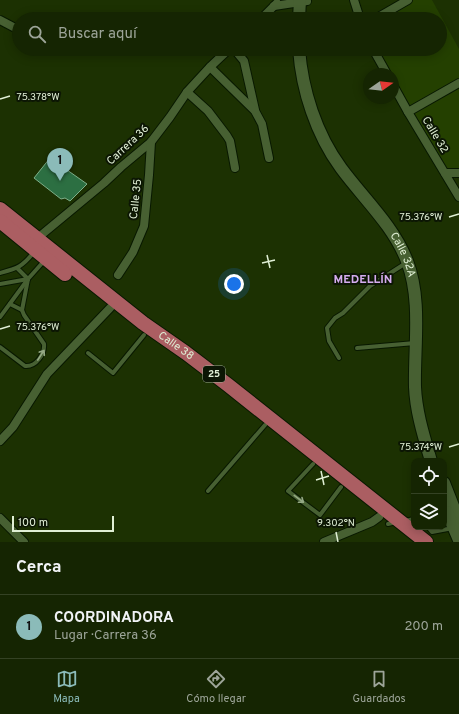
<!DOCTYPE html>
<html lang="es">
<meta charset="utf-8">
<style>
body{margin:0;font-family:Overpass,sans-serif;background:#223111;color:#f1f3f6}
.controls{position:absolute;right:12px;bottom:12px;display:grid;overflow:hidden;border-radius:8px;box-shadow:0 2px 10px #0003}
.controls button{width:36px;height:36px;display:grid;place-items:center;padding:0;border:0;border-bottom:1px solid #344224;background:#152502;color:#f1f3f6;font:20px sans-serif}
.compass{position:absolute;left:363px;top:68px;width:36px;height:36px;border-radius:50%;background:#152502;box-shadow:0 2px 10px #0003;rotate:76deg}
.scale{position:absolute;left:12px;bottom:10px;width:102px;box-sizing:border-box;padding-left:4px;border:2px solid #e0efd5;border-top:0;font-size:11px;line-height:14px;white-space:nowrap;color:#e0efd5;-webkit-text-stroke:3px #0c1604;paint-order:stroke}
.you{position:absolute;left:234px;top:284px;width:14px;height:14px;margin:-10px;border:3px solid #fff;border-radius:50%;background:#1a73e8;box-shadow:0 0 0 6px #1a73e833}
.badge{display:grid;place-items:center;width:26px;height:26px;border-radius:50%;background:#8bbbb9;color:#111;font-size:13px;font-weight:700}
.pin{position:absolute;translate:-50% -33px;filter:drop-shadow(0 1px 2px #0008)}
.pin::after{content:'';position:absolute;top:21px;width:14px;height:12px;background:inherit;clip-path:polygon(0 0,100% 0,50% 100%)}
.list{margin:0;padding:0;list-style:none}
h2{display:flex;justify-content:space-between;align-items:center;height:52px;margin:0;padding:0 16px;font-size:17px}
h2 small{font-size:13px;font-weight:400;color:#9da599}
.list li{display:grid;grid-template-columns:26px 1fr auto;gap:12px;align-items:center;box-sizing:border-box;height:64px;padding:0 16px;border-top:1px solid #344224}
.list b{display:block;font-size:15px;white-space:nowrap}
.list p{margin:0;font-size:13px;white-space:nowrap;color:#9da599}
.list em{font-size:13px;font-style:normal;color:#9da599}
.icon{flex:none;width:22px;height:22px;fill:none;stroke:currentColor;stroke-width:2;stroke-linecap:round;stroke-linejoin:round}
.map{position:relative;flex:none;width:459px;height:542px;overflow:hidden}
.search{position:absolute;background:#152502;box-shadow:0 2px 10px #0003;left:12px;right:12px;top:12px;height:44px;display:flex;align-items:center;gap:10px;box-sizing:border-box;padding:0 14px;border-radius:22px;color:#9da599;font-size:15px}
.sheet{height:116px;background:#152502}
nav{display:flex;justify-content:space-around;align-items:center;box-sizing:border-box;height:56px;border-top:1px solid #344224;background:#152502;font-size:11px;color:#9da599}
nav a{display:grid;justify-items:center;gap:2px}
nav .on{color:#8bbbb9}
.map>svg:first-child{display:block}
.green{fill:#244000}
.building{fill:#2c6f42;stroke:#7daf89}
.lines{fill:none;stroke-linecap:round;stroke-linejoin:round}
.service-casing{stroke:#081800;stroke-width:6}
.minor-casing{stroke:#081800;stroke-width:10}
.secondary-casing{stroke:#081800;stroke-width:14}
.trunk-casing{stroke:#081800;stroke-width:16}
.service{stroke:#476032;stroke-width:4}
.minor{stroke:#476032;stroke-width:8}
.secondary{stroke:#476032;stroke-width:12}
.trunk{stroke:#ab5e62;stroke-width:14}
.oneway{stroke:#94a884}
.ticks{fill:none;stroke:#e0efd5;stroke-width:1.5}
.labels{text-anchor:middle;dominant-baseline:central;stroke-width:4;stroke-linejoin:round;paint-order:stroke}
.shield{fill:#0c1604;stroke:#a0ae96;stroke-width:1}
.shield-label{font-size:10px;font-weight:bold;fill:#e0efd5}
.street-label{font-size:11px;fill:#e0efd5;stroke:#0c1604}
.neighbourhood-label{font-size:12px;font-weight:bold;fill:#d4acee;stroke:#0c1604}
.ticks-label{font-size:10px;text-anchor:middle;fill:#e0efd5;stroke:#0c1604;stroke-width:4;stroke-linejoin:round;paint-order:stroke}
</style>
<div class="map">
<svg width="459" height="542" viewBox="0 0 459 542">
<rect width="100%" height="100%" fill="#1c3102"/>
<path class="green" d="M408,0H432L459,49V173H445L393,84V74H388L375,49H440V19H375Z"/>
<path class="building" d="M50,158L87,184L70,201L65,198L61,199L34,178Z"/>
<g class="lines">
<defs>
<g id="service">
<path d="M17,268L28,279"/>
<path d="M0,273C18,268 22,267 34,252"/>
<path d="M0,284L28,279"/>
<path d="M10,304L22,310"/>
<path d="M0,317L28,279L44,261"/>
<path d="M0,347L25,366C36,367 45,354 44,344L24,315L22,310L28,279"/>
<path d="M357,348L415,343"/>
<path d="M88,353L113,373L144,335"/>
<path d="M339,358L329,341L327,328L335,318L343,313L370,286L406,263"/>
<path d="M313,464L288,491L320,515L341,487"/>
<path d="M208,491L265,425"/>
<path d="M405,521L414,519"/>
<path d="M388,524L396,522"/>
<path d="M428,527L432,532L453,528"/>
</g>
<g id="minor">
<path d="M354,0L360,19"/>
<path d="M274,6L307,1"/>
<path d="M261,19L277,3"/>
<path d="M375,19L408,0"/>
<path d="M0,20L19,30"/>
<path d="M234,49L244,61L255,110"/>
<path d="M373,49L387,74"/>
<path d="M210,67L255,111L262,124L269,158"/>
<path d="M393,85L408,112L459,197"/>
<path d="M187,92L208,111L227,136L230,141L235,168"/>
<path d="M408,112L459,83"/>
<path d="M445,173H459"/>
<path d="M34,241L104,183L121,167L151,142L170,117L187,92L210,67L229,49"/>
<path d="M118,275L133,252L144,226L149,175L151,142"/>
<path d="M0,441L13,427L47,374L110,308"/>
<path d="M0,518L24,542"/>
<path d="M324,542L372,522L379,517"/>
</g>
<g id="secondary">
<path d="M299,19L300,0"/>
<path id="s1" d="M299,49C302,90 316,134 341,168C363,198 393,225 407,261C422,300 414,346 415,387C416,412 424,437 431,461"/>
<path d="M444,483L459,521"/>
<path d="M447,512L459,540"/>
</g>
<g id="trunk">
<path id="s2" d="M0,209L143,323L186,353L228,385L426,542"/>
<path d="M0,221L65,274"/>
</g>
</defs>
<use href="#service" class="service-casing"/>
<use href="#minor" class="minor-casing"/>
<use href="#secondary" class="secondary-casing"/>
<use href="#trunk" class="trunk-casing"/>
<use href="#service" class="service"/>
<use href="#minor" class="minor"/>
<use href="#secondary" class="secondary"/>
<use href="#trunk" class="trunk"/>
</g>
<defs><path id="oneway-shaft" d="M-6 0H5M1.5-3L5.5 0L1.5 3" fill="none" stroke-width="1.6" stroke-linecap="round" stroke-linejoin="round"/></defs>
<g class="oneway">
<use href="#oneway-shaft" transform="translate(41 355) rotate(-57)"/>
<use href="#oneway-shaft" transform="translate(299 499) rotate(37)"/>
</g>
<path class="ticks" d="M0,99L10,96M449,217L459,214M267,255L270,268M262,263L275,260M0,329L10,326M449,447L459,444M321,471L324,485M316,480L329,476M336,532L338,542"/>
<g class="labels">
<rect class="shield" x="203" y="366" width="22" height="16" rx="3"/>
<g class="shield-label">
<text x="214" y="374">25</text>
</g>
<g class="street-label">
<text transform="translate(435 135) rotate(59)">Calle 32</text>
<text transform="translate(128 145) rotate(-43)">Carrera 36</text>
<text transform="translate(136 199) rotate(-84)">Calle 35</text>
<text stroke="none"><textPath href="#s1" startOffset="235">Calle 32A</textPath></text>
<text stroke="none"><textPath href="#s2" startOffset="223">Calle 38</textPath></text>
</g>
<g class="neighbourhood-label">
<text x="363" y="280">MEDELLÍN</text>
</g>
</g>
<g class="ticks-label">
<text x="38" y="100">75.378°W</text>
<text x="421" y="220">75.376°W</text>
<text x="38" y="330">75.376°W</text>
<text x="421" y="450">75.374°W</text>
<text x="336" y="526">9.302°N</text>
</g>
</svg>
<div class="controls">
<button><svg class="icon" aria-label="locate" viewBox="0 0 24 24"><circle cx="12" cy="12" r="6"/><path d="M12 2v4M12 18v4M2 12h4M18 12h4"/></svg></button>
<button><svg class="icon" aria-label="layers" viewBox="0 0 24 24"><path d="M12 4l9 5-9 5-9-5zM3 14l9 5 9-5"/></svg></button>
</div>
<svg class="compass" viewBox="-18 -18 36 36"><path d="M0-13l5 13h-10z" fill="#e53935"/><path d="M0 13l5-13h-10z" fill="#9da599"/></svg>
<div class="scale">100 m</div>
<div class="you"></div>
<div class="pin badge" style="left:60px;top:181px">1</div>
<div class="search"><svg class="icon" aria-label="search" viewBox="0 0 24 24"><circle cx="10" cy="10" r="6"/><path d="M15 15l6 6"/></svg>Buscar aquí</div>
</div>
<section class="sheet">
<h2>Cerca<small></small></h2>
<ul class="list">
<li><span class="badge">1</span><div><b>COORDINADORA</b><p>Lugar · Carrera 36</p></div><em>200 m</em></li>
</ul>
</section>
<nav>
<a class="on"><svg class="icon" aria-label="map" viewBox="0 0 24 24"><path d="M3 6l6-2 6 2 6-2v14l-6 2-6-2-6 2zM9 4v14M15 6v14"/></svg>Mapa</a>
<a><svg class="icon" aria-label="directions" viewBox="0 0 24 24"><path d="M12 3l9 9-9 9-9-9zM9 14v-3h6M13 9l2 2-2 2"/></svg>Cómo llegar</a>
<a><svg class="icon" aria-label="saved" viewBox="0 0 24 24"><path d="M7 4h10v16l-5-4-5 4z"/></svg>Guardados</a>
</nav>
